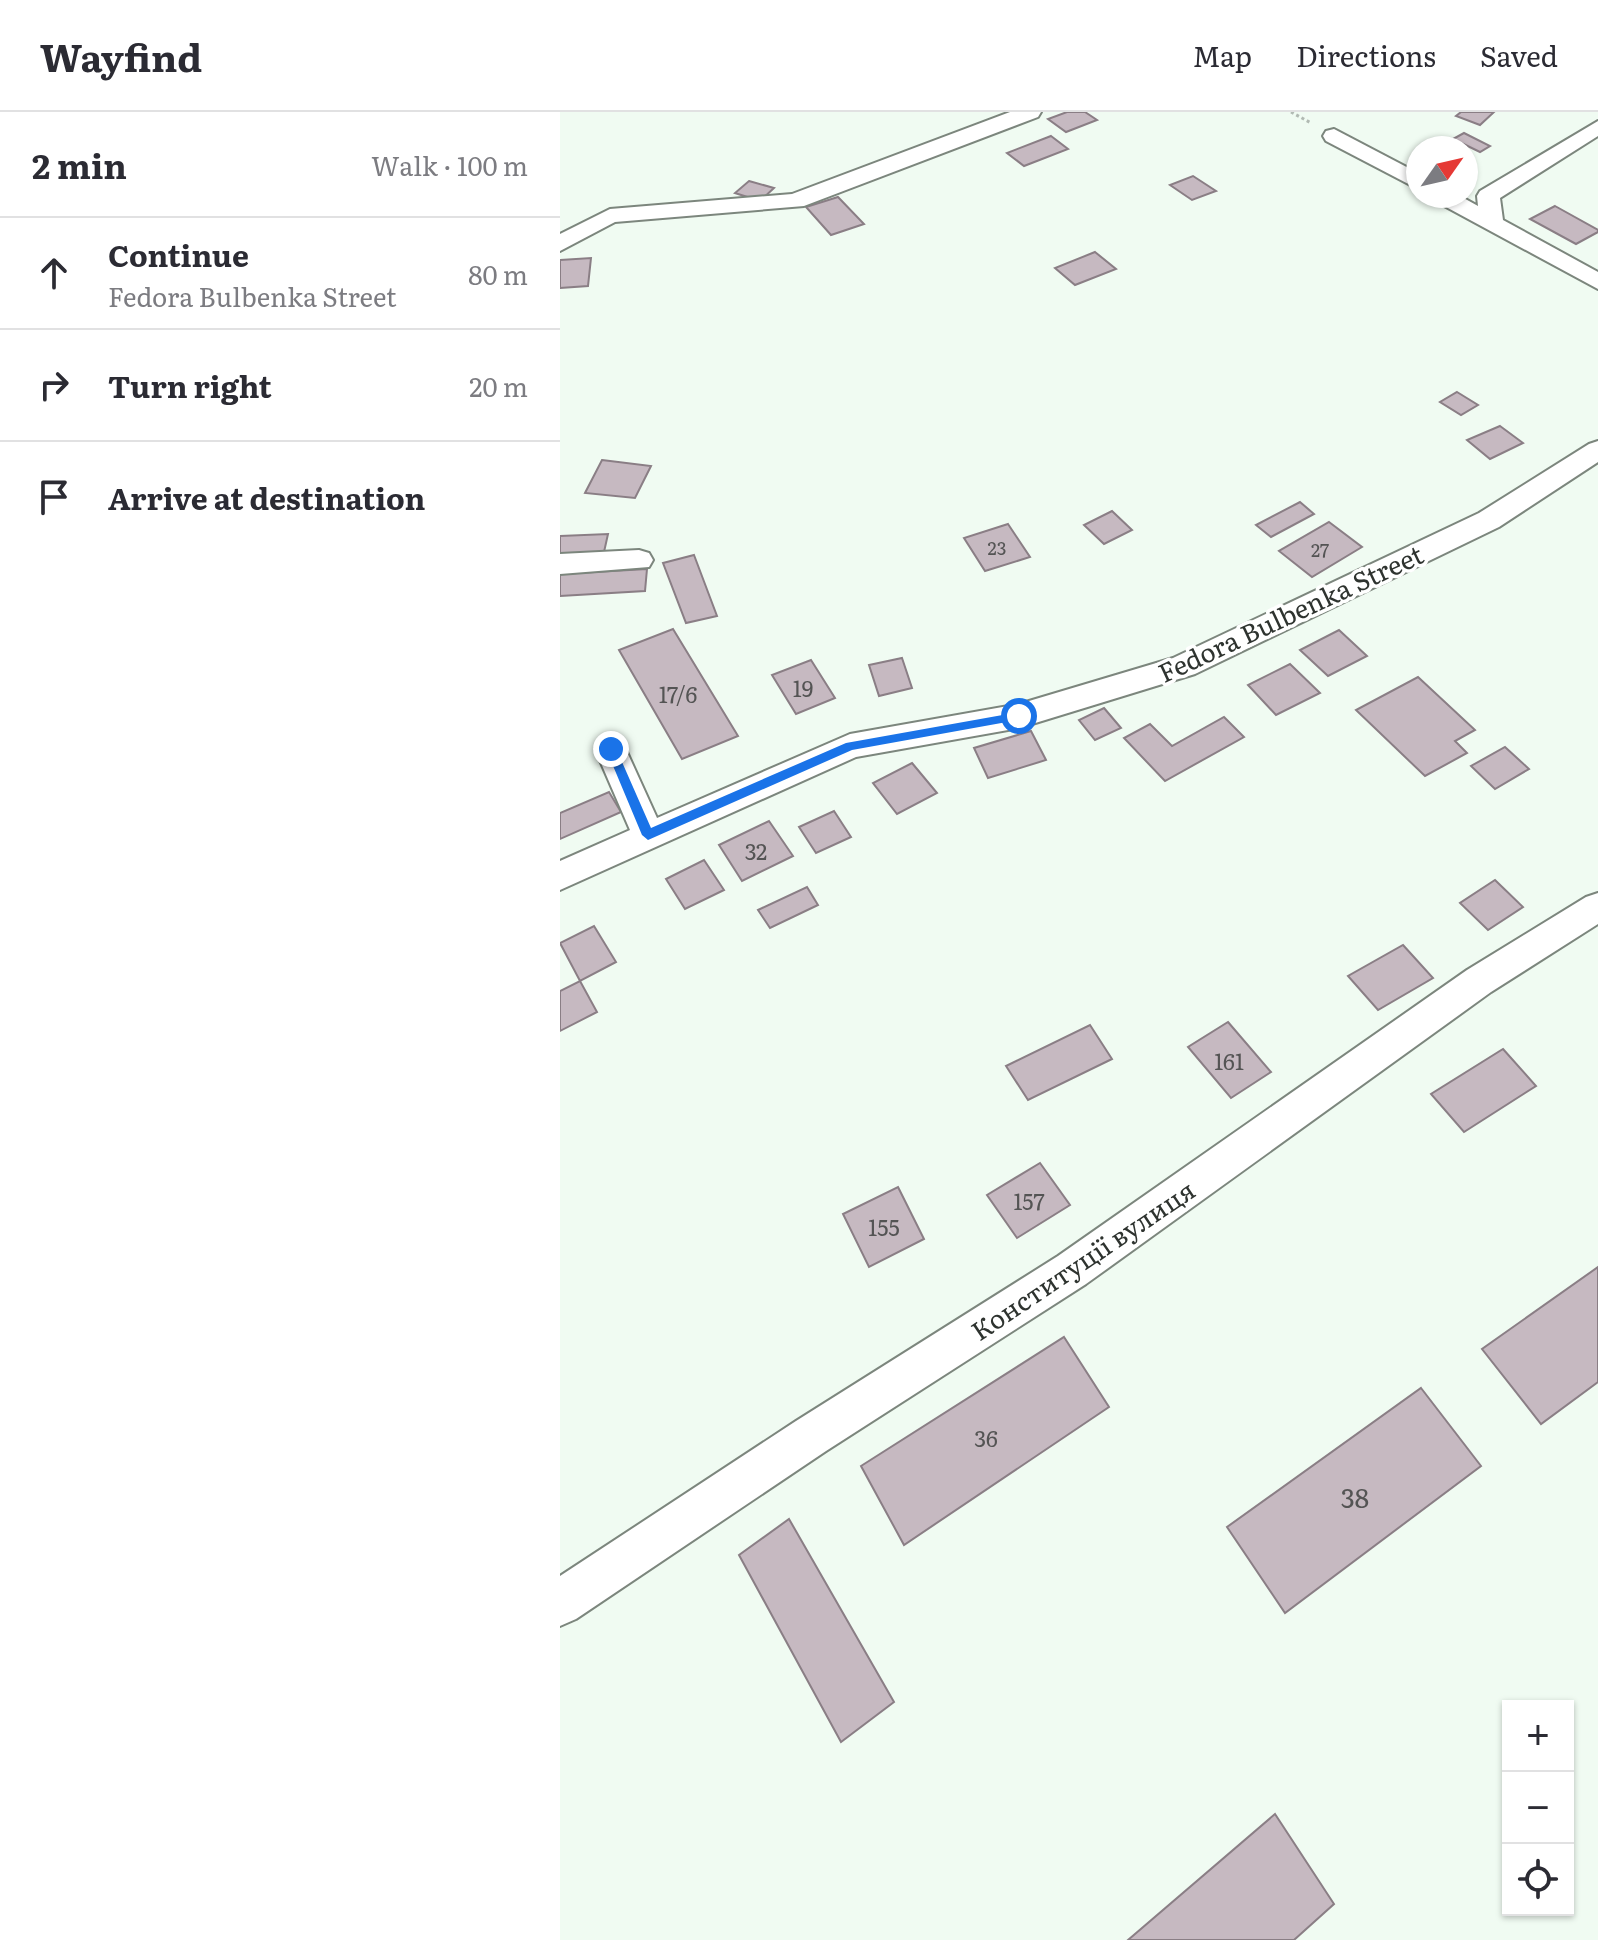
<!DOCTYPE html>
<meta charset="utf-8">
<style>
body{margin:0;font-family:Literata,serif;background:#f7f7f7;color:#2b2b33}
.controls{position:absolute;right:24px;bottom:24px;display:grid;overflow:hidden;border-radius:0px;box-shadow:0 2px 6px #0004}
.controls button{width:72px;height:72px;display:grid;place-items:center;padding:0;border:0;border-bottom:2px solid #e1e1e2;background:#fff;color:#2b2b33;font:40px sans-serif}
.compass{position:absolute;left:846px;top:24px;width:72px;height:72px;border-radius:50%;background:#fff;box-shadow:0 2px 6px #0004;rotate:56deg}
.stop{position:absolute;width:24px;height:24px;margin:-18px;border:6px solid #1a73e8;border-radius:50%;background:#fff}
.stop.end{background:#1a73e8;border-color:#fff;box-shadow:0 2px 8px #0008}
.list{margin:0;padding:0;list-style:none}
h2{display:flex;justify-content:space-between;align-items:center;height:104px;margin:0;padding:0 32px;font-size:34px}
h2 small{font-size:26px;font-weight:400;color:#7c7c81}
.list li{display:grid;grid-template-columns:52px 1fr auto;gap:24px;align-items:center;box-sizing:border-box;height:112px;padding:0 32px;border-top:2px solid #e1e1e2}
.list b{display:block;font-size:30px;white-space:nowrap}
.list p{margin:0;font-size:26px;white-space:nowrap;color:#7c7c81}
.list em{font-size:26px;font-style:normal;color:#7c7c81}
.icon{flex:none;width:44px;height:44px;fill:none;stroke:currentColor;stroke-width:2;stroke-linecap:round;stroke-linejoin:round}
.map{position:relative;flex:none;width:1038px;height:1828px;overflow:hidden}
header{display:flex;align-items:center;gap:48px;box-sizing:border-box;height:112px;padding:0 40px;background:#fff;border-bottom:2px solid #e1e1e2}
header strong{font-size:38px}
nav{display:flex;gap:44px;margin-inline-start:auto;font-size:28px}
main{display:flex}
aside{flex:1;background:#fff}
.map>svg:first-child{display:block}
.building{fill:#c6b9c1;stroke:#8a7e85;stroke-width:2}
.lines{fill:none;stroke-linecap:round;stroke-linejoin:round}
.minor-casing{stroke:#7c867d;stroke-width:4}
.path{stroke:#b1bab3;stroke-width:3;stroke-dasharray:3 3;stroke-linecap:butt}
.minor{fill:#fff;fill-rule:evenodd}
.route{fill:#1a73e8}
.labels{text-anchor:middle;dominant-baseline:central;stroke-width:7;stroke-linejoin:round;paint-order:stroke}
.far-number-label{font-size:18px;fill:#545454}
.number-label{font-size:22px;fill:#545454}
.street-label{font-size:26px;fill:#2e332f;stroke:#fff}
.near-number-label{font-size:26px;fill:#545454}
</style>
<header>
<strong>Wayfind</strong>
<nav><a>Map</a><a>Directions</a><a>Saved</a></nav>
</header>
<main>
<aside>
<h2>2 min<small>Walk · 100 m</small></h2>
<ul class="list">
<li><svg class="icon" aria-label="ahead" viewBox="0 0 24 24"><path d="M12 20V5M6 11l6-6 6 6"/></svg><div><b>Continue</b><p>Fedora Bulbenka Street</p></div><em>80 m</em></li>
<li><svg class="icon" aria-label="right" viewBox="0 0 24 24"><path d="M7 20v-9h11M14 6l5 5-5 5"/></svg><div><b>Turn right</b></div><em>20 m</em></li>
<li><svg class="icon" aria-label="arrive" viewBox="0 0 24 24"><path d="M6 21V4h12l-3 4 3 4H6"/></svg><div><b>Arrive at destination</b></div></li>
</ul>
</aside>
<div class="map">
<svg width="1038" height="1828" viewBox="0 0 1038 1828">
<rect width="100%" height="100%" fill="#f0fbf2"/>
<g class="building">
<path d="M507,0H525L537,8L506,20L488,7Z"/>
<path d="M901,0H934L920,13L896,4Z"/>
<path d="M904,21L930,34L920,40L893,27Z"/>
<path d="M491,24L508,37L464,54L447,41Z"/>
<path d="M633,64L656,79L632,88L610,73Z"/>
<path d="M189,69L214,76L200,89L175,81Z"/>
<path d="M278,85L304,112L271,123L246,95Z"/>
<path d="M995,94L1038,118V120L1016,132L970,107Z"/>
<path d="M535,140L556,157L515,173L495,156Z"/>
<path d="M31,146L28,174L0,176V148Z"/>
<path d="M897,280L918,293L901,303L880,290Z"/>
<path d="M940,314L963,331L930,347L907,328Z"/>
<path d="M42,348L91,354L75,386L25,381Z"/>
<path d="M740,390L754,402L711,425L696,413Z"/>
<path d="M552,399L572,418L544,432L524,413Z"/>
<path d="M769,410L802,435L752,465L719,439Z"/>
<path d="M448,412L470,445L425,459L404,426Z"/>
<path d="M48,422L44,440L0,442V424Z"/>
<path d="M134,443L157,504L126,511L103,451Z"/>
<path d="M87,457L85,479L0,484V462Z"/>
<path d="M113,517L178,624L122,647L59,538Z"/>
<path d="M779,518L807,544L768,564L740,538Z"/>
<path d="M342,546L352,576L319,584L309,553Z"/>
<path d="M251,548L275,586L236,602L212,563Z"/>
<path d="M730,552L760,581L716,603L688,573Z"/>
<path d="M858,565L915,618L895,629L907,641L865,664L796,598Z"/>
<path d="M544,596L561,616L535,628L519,608Z"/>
<path d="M664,605L684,625L605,669L564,626L590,612L612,634Z"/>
<path d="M471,619L486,648L428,666L414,636Z"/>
<path d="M945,635L969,657L935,677L911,654Z"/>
<path d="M352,651L377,681L337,702L313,671Z"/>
<path d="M49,680L61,700L0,727V701Z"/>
<path d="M274,699L291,725L256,741L239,715Z"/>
<path d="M209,709L233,744L182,769L159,733Z"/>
<path d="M144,748L164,778L125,797L106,767Z"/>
<path d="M935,768L963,795L928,818L900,791Z"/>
<path d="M247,775L258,793L210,816L198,798Z"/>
<path d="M34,814L56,850L20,869L0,831Z"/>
<path d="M843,833L873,866L818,898L788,864Z"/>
<path d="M20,869L37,900L0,919V879Z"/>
<path d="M668,910L711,960L671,986L628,935Z"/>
<path d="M530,913L552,947L468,988L446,954Z"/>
<path d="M943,937L976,974L904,1020L871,982Z"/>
<path d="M480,1051L510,1093L457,1126L427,1083Z"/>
<path d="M338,1075L364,1127L309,1155L283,1102Z"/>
<path d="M1038,1155V1270L981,1312L922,1237Z"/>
<path d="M504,1225L549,1295L344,1433L301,1354Z"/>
<path d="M861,1276L921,1354L725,1501L667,1415Z"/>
<path d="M229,1407L334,1590L281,1630L179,1443Z"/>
<path d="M715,1702L774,1792L734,1828H568Z"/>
</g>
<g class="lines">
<defs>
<g id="minor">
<path d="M450,0H481L478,5L244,94L55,110L0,139V122L50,97L232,82Z"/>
<path d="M1038,9V24L940,86L943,108L1038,160V177L875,89L872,84H900L918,94L917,84L920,79Z"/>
<path d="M774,17L858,61V77L766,29L763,24L766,19Z"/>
<path d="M1038,329V350L939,415L635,562L459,616L296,645L0,778V749L70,718L35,637L40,629L51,625L62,629L97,706L290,622L459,592L613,546L919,401L1029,332Z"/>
<path d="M79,438L89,441L93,448L89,455L0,462V442Z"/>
<path d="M1038,781V812L931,880L526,1172L266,1339L16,1507L0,1514V1464L236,1309L498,1144L907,858L1026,785Z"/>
</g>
</defs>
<use href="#minor" class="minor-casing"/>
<path class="path" d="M731,0L751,11"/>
<use href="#minor" class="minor"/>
</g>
<path class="route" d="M459,600L463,601V607L292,638L88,728L82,723L46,637L47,634H55L91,716L286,631Z"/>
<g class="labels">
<g class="far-number-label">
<text x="437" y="435">23</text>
<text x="760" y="437">27</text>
</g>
<g class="number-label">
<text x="243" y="575">19</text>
<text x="118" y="581">17/6</text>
<text x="196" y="738">32</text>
<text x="669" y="948">161</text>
<text x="469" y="1088">157</text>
<text x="324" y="1114">155</text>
<text x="426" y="1325">36</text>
</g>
<g class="street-label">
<text transform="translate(730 500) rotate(-25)">Fedora Bulbenka Street</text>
<text transform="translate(522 1147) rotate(-34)">Конституції вулиця</text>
</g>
<g class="near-number-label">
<text x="795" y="1384">38</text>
</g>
</g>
</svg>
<div class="controls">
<button>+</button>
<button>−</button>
<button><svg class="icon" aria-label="locate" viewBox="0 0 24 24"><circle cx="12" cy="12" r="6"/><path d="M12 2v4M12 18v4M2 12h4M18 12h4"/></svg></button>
</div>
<svg class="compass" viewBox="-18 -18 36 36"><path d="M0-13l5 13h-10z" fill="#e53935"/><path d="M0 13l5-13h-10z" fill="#7c7c81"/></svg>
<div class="stop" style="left:459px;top:604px"></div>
<div class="stop end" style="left:51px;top:637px"></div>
</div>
</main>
